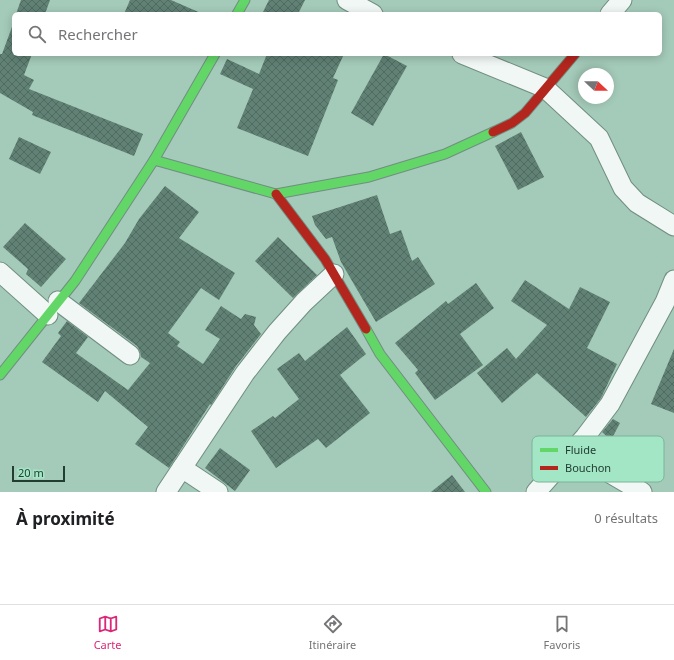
<!DOCTYPE html>
<html lang="fr">
<meta charset="utf-8">
<style>
body{margin:0;font-family:"Noto Sans",sans-serif;background:#f6f6f6;color:#202124}
.compass{position:absolute;left:578px;top:68px;width:36px;height:36px;border-radius:50%;background:#fff;box-shadow:0 2px 10px #0003;rotate:112deg}
.scale{position:absolute;left:12px;bottom:10px;width:53px;box-sizing:border-box;padding-left:4px;border:2px solid #223e31;border-top:0;font-size:11px;line-height:14px;white-space:nowrap;color:#223e31;-webkit-text-stroke:3px #a2e6c6;paint-order:stroke}
.list{margin:0;padding:0;list-style:none}
h2{display:flex;justify-content:space-between;align-items:center;height:52px;margin:0;padding:0 16px;font-size:17px}
h2 small{font-size:13px;font-weight:400;color:#757577}
.icon{flex:none;width:22px;height:22px;fill:none;stroke:currentColor;stroke-width:2;stroke-linecap:round;stroke-linejoin:round}
.map{position:relative;flex:none;width:674px;height:492px;overflow:hidden}
.search{position:absolute;background:#fff;box-shadow:0 2px 10px #0003;left:12px;right:12px;top:12px;height:44px;display:flex;align-items:center;gap:10px;box-sizing:border-box;padding:0 14px;border-radius:6px;color:#757577;font-size:15px}
.sheet{height:112px;background:#fff}
nav{display:flex;justify-content:space-around;align-items:center;box-sizing:border-box;height:56px;border-top:1px solid #e0e0e0;background:#fff;font-size:11px;color:#757577}
nav a{display:grid;justify-items:center;gap:2px}
nav .on{color:#db2777}
.map>svg:first-child{display:block}
.building{fill:url(#building-cross-hatch)}
.lines{fill:none;stroke-linecap:round;stroke-linejoin:round}
.street-casing{stroke:#708e81;stroke-width:21}
.fast-casing{stroke:#708e81;stroke-width:11}
.jam-casing{stroke:#708e81;stroke-width:11}
.street{stroke:#f1f7f4;stroke-width:19}
.fast{stroke:#63d668;stroke-width:9}
.jam{stroke:#b3261e;stroke-width:9}
.key{fill:#a2e6c6;stroke:#7cb499;stroke-width:1}
.key-label{font-size:11px;fill:#223e31}
</style>
<div class="map">
<svg width="674" height="492" viewBox="0 0 674 492">
<defs>
<pattern id="building-cross-hatch" width="8" height="8" patternUnits="userSpaceOnUse"><rect width="8" height="8" fill="#618175"/><path d="M0 0l8 8M0 8l8-8" fill="none" stroke="#506b61"/></pattern>
</defs>
<rect width="100%" height="100%" fill="#a4cab9"/>
<g class="building">
<path d="M21,0H50L45,14H16Z"/>
<path d="M130,0H171L203,14H124Z"/>
<path d="M269,0H305L298,14H262Z"/>
<path d="M12,27H14V54H32L24,75L34,80L29,89L143,134L134,156L32,115L33,112L0,93V54H2Z"/>
<path d="M267,54H344L333,78L338,80L308,156L237,128L253,89L220,74L227,59L259,74Z"/>
<path d="M384,54L407,66L373,126L351,113Z"/>
<path d="M521,132L544,177L518,190L495,146Z"/>
<path d="M19,137L51,152L40,174L9,159Z"/>
<path d="M165,186L199,212L179,238L235,273L219,300L201,288L168,333L180,342L177,346L203,364L220,339L205,330L221,306L241,319L245,314L256,317L254,325L261,334L236,366L211,405L210,404L169,468L135,444L148,427L105,391L98,402L42,362L61,336L58,333L67,321L88,337L76,353L128,390L150,363L141,357L140,351L137,346L79,303L125,243L139,219Z"/>
<path d="M377,195L390,234L401,230L412,261L418,257L435,284L376,322L341,262L332,237L326,239L315,225L312,216Z"/>
<path d="M25,223L66,259L41,287L26,274L28,269L3,247Z"/>
<path d="M278,237L317,275L293,298L255,261Z"/>
<path d="M525,280L569,309L580,287L610,302L587,348L617,364L601,398L586,417L537,373L502,403L477,373L507,348L516,359L547,325L511,301Z"/>
<path d="M476,283L494,308L460,334L483,365L435,400L415,373L418,370L395,343L446,301L448,304Z"/>
<path d="M347,327L366,354L340,375L370,413L326,448L318,439L276,468L251,431L273,416L275,418L299,399L277,369L299,353L305,361Z"/>
<path d="M674,349V413L651,404Z"/>
<path d="M613,419L620,423L611,440L602,432Z"/>
<path d="M220,448L250,470L235,491L205,468Z"/>
<path d="M452,475L465,492H431Z"/>
</g>
<g class="lines">
<defs>
<g id="street">
<path d="M347,0L373,14"/>
<path d="M610,14L622,0"/>
<path d="M462,54L545,88L599,138L623,188L637,203L674,226"/>
<path d="M0,272L48,315"/>
<path d="M58,301L130,355"/>
<path d="M572,451L642,492"/>
<path d="M182,468L218,492"/>
<path d="M166,492L245,373L277,332L304,302L334,274"/>
<path d="M536,492L585,437L610,404L665,302L674,280"/>
</g>
<g id="fast">
<path d="M237,14L245,0"/>
<path d="M154,160L276,194L369,177L445,154L493,132"/>
<path d="M366,329L380,354L486,492"/>
<path d="M0,375L75,281L154,160L215,54"/>
</g>
<g id="jam">
<path d="M493,132L512,123L525,113L575,54"/>
<path d="M276,194L325,259L366,329"/>
</g>
</defs>
<use href="#street" class="street-casing"/>
<use href="#fast" class="fast-casing"/>
<use href="#jam" class="jam-casing"/>
<use href="#street" class="street"/>
<use href="#fast" class="fast"/>
<use href="#jam" class="jam"/>
</g>
<rect x="532" y="436" width="132" height="46" rx="6" class="key"/>
<rect x="540" y="448" width="18" height="4" fill="#63d668"/>
<rect x="540" y="466" width="18" height="4" fill="#b3261e"/>
<g class="key-label">
<text x="565" y="454">Fluide</text>
<text x="565" y="472">Bouchon</text>
</g>
</svg>
<svg class="compass" viewBox="-18 -18 36 36"><path d="M0-13l5 13h-10z" fill="#e53935"/><path d="M0 13l5-13h-10z" fill="#757577"/></svg>
<div class="scale">20 m</div>
<div class="search"><svg class="icon" aria-label="search" viewBox="0 0 24 24"><circle cx="10" cy="10" r="6"/><path d="M15 15l6 6"/></svg>Rechercher</div>
</div>
<section class="sheet">
<h2>À proximité<small>0 résultats</small></h2>
<ul class="list">
</ul>
</section>
<nav>
<a class="on"><svg class="icon" aria-label="map" viewBox="0 0 24 24"><path d="M3 6l6-2 6 2 6-2v14l-6 2-6-2-6 2zM9 4v14M15 6v14"/></svg>Carte</a>
<a><svg class="icon" aria-label="directions" viewBox="0 0 24 24"><path d="M12 3l9 9-9 9-9-9zM9 14v-3h6M13 9l2 2-2 2"/></svg>Itinéraire</a>
<a><svg class="icon" aria-label="saved" viewBox="0 0 24 24"><path d="M7 4h10v16l-5-4-5 4z"/></svg>Favoris</a>
</nav>
